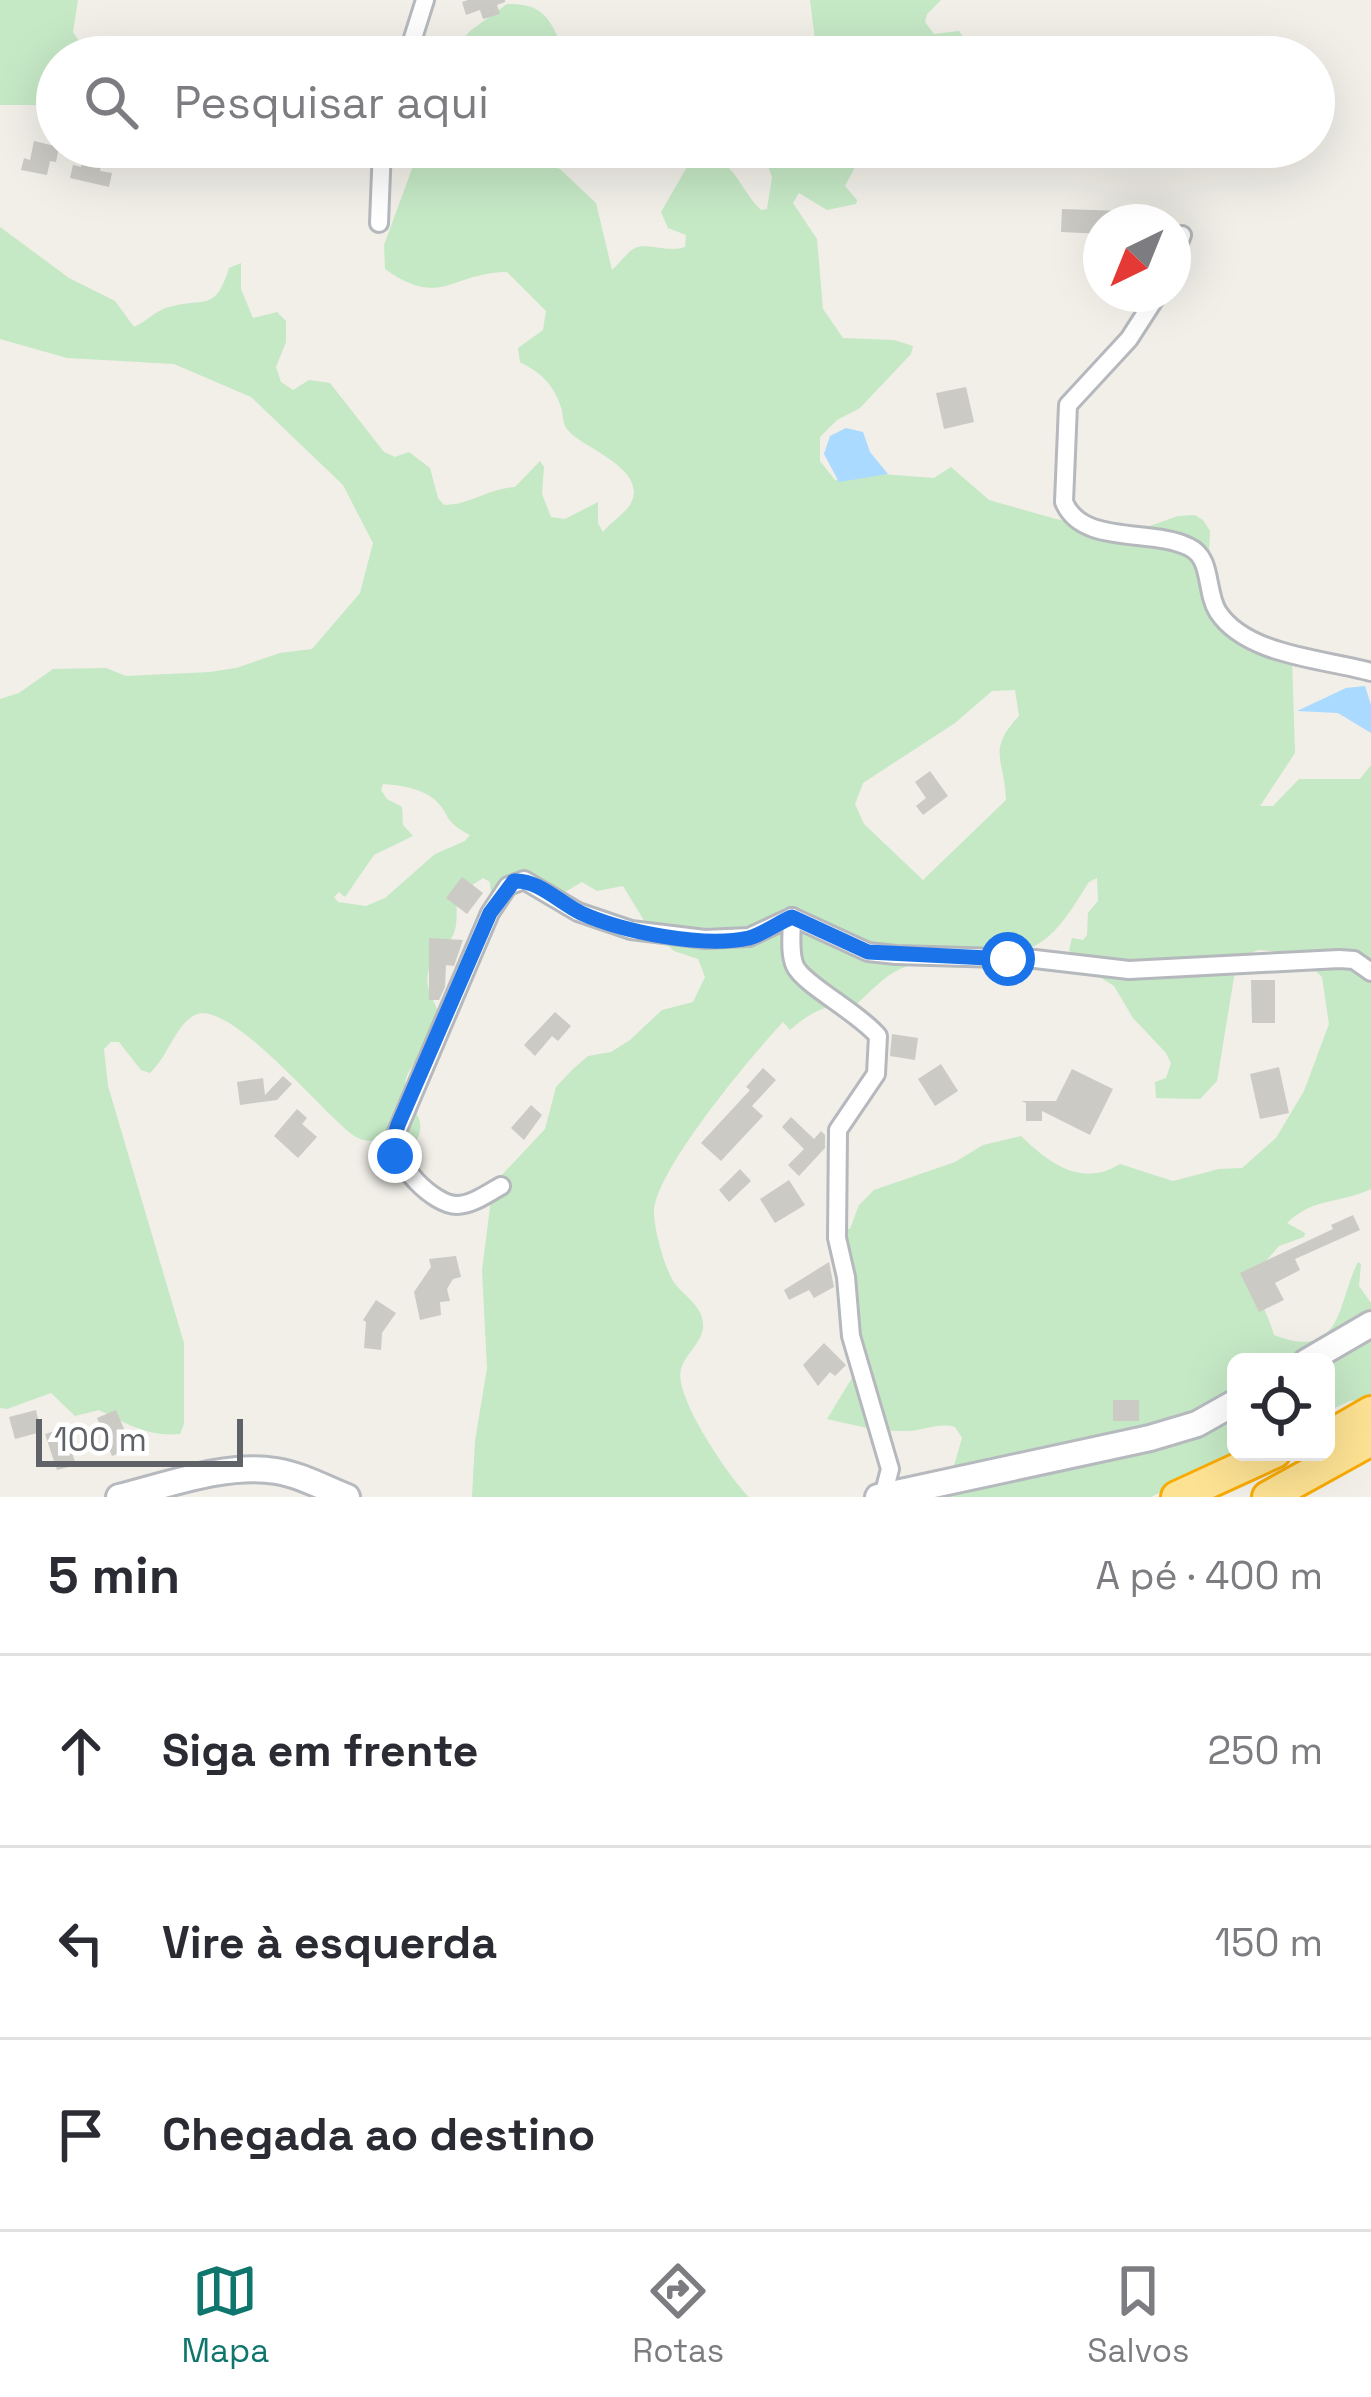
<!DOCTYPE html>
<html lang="pt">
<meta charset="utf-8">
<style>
body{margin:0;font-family:"Space Grotesk",sans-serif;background:#f7f7f7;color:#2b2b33}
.controls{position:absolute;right:36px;bottom:36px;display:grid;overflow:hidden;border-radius:18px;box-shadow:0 12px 48px #0002}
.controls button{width:108px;height:108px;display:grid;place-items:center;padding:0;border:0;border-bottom:3px solid #e1e1e2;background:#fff;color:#2b2b33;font:60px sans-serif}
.compass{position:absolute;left:1083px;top:204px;width:108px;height:108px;border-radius:50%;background:#fff;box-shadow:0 12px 48px #0002;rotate:223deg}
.scale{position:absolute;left:36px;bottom:30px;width:207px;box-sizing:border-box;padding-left:12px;border:6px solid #5f6368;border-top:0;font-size:33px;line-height:42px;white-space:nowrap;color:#5f6368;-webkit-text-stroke:9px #fff;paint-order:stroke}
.stop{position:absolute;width:36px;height:36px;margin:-27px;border:9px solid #1a73e8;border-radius:50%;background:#fff}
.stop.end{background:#1a73e8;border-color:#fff;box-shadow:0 3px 12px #0008}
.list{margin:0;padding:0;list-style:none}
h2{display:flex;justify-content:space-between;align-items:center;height:156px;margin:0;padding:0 48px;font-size:51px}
h2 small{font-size:39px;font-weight:400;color:#7c7c81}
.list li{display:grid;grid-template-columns:78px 1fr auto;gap:36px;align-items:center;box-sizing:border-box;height:192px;padding:0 48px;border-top:3px solid #e1e1e2}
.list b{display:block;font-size:45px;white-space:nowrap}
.list em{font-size:39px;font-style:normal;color:#7c7c81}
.icon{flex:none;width:66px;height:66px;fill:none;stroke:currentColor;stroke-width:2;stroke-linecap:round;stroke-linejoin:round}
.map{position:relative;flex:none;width:1371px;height:1497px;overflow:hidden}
.search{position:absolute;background:#fff;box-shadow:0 12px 48px #0002;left:36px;right:36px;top:36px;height:132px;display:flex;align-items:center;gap:30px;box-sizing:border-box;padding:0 42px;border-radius:66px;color:#7c7c81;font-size:45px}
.sheet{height:732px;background:#fff}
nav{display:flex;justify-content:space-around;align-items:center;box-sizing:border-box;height:168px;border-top:3px solid #e1e1e2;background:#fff;font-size:33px;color:#7c7c81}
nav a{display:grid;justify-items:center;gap:6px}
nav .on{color:#0f766e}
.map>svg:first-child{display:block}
.green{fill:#c5e8c5;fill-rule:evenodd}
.water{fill:#aadaff}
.building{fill:#cccac5}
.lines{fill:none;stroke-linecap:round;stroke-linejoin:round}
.street-casing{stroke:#b5b8bc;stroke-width:22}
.secondary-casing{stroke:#b6babf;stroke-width:30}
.highway-casing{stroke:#f9ab00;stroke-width:36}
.street{stroke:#fff;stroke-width:16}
.secondary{stroke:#fff;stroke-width:24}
.highway{stroke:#fde293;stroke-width:30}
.route{stroke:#1a73e8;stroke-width:15}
</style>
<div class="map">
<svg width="1371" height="1497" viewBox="0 0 1371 1497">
<rect width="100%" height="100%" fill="#f1efe8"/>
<g class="green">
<path d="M0,0H78L73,32L84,49L82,57H57V105H0Z"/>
<path d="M810,0H941L927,14L925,22L934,34L959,31L964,38L946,57H782L781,50L791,48L817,56Z"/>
<path d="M507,4C534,4 545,10 557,35L542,57H447L470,31Z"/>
<path d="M420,147H513L537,163L560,169L596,203L612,270C619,264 627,252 635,248C646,242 667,253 685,247L686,235L668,228L661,212L691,160C735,151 735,185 761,210L767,209L772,177L761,147H861L862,154L845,186L857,200L856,204L827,210L799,193L793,203L817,239L823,309L843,338L894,340L913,346L911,354L860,408L837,420L820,437V461L835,480L882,474L934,478L951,467L989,500L1056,519L1130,533L1178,516L1195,515L1203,520L1210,531L1208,576L1232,621L1292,659L1295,753L1260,806H1273L1299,779H1360L1371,765V1189C1339,1204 1314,1197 1287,1223L1305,1233L1304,1237L1279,1246L1256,1272C1256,1296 1267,1311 1274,1335C1343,1362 1337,1303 1358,1262L1361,1264L1359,1286L1371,1303V1399L1350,1401L1326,1412V1362H1236V1452H1239L1151,1497H938L953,1469L962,1438L955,1427C938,1422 923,1431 906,1431C877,1432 855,1425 827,1419L855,1373L841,1330L856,1280L838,1228L850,1229L859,1205L874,1190L955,1162L983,1145L1021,1136C1049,1163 1081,1188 1120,1164L1173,1181L1219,1169L1242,1168L1276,1138L1304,1091L1329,1024L1322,977L1304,960L1284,952L1258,950L1237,959L1217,1081L1200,1099L1156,1098L1155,1082L1166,1078L1171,1063L1166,1053L1133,1018L1114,986L1079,964L1069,950L1072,938L1083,940L1087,935L1088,913L1098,901L1097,878L1089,882C1077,900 1066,921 1050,935C1012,969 957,956 912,965C891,969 873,989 858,1003C828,1004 813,1010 790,1030L783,1022C753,1054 655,1170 654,1212C654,1229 663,1260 670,1275C678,1295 705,1303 703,1328C701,1343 685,1355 681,1369C673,1396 730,1478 749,1497H472L475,1441L487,1368L482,1270L491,1200L499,1178L545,1129L556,1087L572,1070L588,1056L611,1052L630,1040L662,1010L693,1002L705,977L698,959L674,951L648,927L623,886L597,891L582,882L563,893L531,881L491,897L490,882L483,878L457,895C456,906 458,923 454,933C448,948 431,957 428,973C423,998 448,1009 437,1037C430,1055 407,1063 405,1084C403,1108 433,1115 414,1145C408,1145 403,1141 397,1139C380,1136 370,1147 353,1135C324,1115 230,998 195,1015C176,1024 167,1058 150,1073L141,1070L119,1042H111L104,1049L108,1086L184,1343V1424L180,1434C149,1437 127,1424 99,1410L75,1416L51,1393L7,1409L0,1408V699L19,693L53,669L106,668L126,676L210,672L236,668L280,653L312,649L360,593L373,543L343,485L251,397L174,364L67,358L0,339V227L69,278L115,301L134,327C146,322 156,310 169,307C205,297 215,313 229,268L241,263V289L253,318L277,312L286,321V342L276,367L281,382L293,390L309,380L330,383L384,452L395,457L409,452L430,468L438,498L444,505C470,505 487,489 515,487L540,461L544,467L542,494L551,517L565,519L598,502V523L603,532C610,523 624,514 630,505C651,468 580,448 567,429C563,424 563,416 562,410C554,385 543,374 520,362L518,348L543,330L546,311L507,272C449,273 442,309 385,269L384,245ZM1015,690L1019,716C986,751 1005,760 1006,800L923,880L864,824L855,804L863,783L955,723L992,691ZM383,784C399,785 421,788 434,799C451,814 442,821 470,835L465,841L435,854L385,898L366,906L338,902L334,897L339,892L345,897L374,855L413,836L403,825L402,807L387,799L381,790Z"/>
</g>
<g class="water">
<path d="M846,428L863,432L870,452L888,474L839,482L824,454L830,436Z"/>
<path d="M1365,686L1371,705V733L1338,713L1297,711L1346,688Z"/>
</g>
<g class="building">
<path d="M468,0H505V2L497,5L500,14L483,19L480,10L466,15L462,2Z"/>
<path d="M34,141L59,147L56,162L50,161L47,175L21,170L24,158L30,160Z"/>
<path d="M93,152L104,154L100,171L112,173L109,187L70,178L73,165L81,167L83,157L92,159Z"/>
<path d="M1062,209L1123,211L1122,222H1101V234L1061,232Z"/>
<path d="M966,387L974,422L944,429L936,393Z"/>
<path d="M930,771L948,796L923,815L916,806L926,798L915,782Z"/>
<path d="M462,877L483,893L467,914L446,898Z"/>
<path d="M429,938L463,940L454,966L446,965L445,987L439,1000H429Z"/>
<path d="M1251,980H1275V1023H1252Z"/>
<path d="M555,1012L571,1026L558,1041L552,1036L535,1056L524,1045Z"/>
<path d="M892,1034L918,1038L915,1060L890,1056Z"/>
<path d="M941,1064L958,1091L935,1106L918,1079Z"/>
<path d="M1279,1067L1289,1113L1260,1119L1250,1074Z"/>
<path d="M763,1068L776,1080L752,1106L763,1116L721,1161L701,1143L750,1090L746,1087Z"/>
<path d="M1072,1069L1113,1089L1090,1135L1042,1111V1121H1026V1103L1021,1101H1056Z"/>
<path d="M283,1076L292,1084L277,1100L240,1105L237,1082L263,1078L265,1095Z"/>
<path d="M531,1105L542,1115L524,1140L511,1128Z"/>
<path d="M297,1109L307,1118L302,1124L317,1137L298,1158L274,1136Z"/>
<path d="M791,1117L814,1139L821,1131L825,1135V1148L799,1176L788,1165L804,1149L782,1127Z"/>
<path d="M740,1169L751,1181L729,1202L719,1190Z"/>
<path d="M789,1180L805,1205L775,1223L760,1199Z"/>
<path d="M1353,1215L1360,1230L1295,1259L1300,1270L1275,1283L1284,1300L1259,1312L1240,1273L1333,1229L1331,1225Z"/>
<path d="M456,1256L461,1277L453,1279L447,1289L450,1301L440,1302L441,1315L420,1320L414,1292L431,1267L429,1259Z"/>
<path d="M829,1262L834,1287L814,1298L809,1290L789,1300L784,1290Z"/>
<path d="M376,1300L396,1313L382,1333L381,1350L364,1348L366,1322L363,1320Z"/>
<path d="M824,1343L846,1365L835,1376L830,1372L818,1386L803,1365Z"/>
<rect x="1113" y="1400" width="26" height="21"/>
<path d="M36,1410L41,1432L15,1439L9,1417Z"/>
<path d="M116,1410L132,1448L112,1456L97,1418Z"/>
<path d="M64,1428L76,1465L57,1470L45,1434Z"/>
</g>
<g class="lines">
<defs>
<g id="street">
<path d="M407,57L425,0"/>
<path d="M379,223L382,147"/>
<path d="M1173,258L1182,235"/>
<path d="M1158,294L1129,339L1068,405L1064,502C1082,546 1152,528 1189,547C1213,558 1205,592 1218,612C1247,656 1325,659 1371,672"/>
<path d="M792,917C792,932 789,953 795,966C803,984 859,1013 878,1036L876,1074L838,1130L837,1238L846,1277L851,1336L890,1469L883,1496"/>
<path d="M792,917L868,952L896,955L1035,959L1129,970L1339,959L1354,960L1371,972"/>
<path d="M501,1186C488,1193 472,1205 457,1205C433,1205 395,1164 393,1141L490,913L508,886L524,880L578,912L631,930L705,939L749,937L792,917"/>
</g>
<g id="secondary">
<path d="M1306,1362L1371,1324"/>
<path d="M119,1497C168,1485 225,1463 276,1471C301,1475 324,1488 347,1497"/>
<path d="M878,1497L1150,1438L1197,1424L1236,1402"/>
</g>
<g id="highway">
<path d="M1326,1438L1371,1412"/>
<path d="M1177,1497L1275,1452"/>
<path d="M1268,1497L1371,1440"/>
</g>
</defs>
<use href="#street" class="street-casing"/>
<use href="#secondary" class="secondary-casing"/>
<use href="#highway" class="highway-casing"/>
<use href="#street" class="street"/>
<use href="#secondary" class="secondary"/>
<use href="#highway" class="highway"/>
</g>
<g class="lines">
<path class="route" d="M395,1156L393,1141L398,1125L490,913L514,881C537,879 560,903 581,913C623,932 703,948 749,938C763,934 778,923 792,917L868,952L1008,959"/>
</g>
</svg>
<div class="controls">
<button><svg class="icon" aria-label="locate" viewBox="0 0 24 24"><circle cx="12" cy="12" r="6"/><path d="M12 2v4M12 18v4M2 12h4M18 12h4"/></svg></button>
</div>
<svg class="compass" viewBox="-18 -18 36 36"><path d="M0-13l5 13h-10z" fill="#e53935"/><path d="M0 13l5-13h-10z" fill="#7c7c81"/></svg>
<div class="scale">100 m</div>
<div class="stop" style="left:1008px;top:959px"></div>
<div class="stop end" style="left:395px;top:1156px"></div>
<div class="search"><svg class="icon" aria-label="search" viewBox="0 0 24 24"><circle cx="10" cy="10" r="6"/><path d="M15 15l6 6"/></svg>Pesquisar aqui</div>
</div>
<section class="sheet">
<h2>5 min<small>A pé · 400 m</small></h2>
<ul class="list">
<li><svg class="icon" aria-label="ahead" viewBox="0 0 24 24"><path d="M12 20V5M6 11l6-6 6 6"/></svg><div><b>Siga em frente</b></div><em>250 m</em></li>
<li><svg class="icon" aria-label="left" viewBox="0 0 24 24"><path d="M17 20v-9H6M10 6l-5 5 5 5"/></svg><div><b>Vire à esquerda</b></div><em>150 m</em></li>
<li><svg class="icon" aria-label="arrive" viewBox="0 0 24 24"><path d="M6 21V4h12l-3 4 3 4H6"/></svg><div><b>Chegada ao destino</b></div></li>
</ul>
</section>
<nav>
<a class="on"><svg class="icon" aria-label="map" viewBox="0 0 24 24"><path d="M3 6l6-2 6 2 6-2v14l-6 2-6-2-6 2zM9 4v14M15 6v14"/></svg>Mapa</a>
<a><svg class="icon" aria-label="directions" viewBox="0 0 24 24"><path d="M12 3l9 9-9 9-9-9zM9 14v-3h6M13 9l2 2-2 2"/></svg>Rotas</a>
<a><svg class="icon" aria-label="saved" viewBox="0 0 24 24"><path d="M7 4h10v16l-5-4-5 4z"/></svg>Salvos</a>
</nav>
